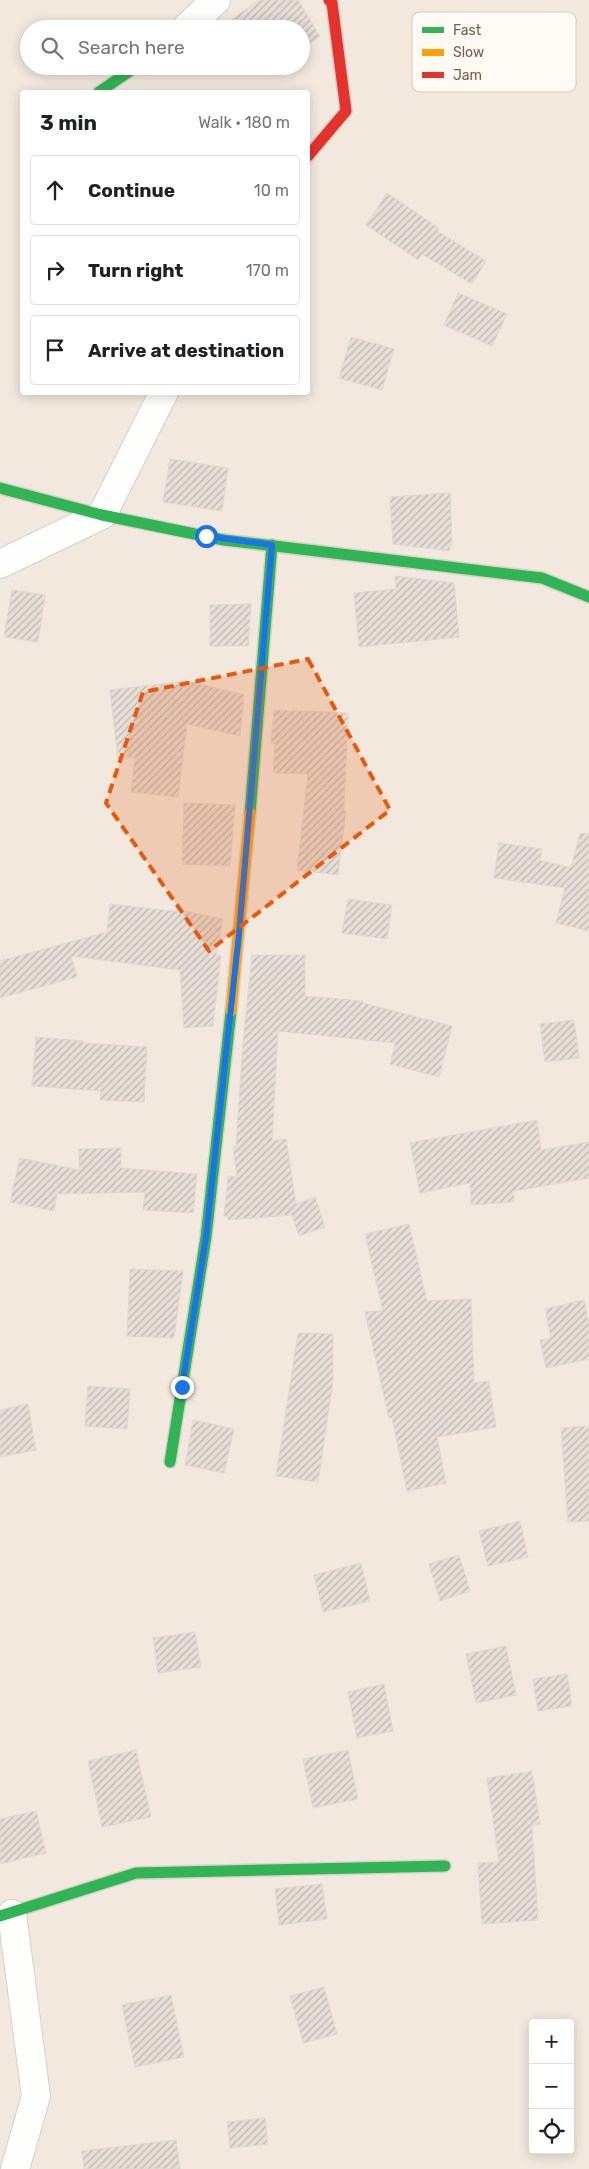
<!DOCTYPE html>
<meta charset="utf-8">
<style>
body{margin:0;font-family:Rubik,sans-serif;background:#f6f6f6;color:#202124}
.controls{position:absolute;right:15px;bottom:15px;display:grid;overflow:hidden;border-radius:5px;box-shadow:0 2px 12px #0003}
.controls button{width:45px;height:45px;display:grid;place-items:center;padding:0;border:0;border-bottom:1px solid #e0e0e0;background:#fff;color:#202124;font:25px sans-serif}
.stop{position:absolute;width:15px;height:15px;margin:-11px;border:4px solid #1a73e8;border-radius:50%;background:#fff}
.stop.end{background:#1a73e8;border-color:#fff;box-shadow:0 1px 5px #0008}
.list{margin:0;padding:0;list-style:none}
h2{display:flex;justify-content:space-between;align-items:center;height:65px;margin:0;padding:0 20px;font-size:21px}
h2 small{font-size:16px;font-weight:400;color:#757577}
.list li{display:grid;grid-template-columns:32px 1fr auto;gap:15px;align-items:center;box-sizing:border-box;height:70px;margin:0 10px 10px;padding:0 10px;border:1px solid #e0e0e0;border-radius:5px}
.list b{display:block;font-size:19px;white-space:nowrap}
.list em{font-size:16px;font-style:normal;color:#757577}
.icon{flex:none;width:28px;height:28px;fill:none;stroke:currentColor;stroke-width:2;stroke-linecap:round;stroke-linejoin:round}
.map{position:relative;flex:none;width:589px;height:2169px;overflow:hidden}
.search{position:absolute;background:#fff;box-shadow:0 2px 12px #0003;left:20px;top:20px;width:290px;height:55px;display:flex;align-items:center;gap:12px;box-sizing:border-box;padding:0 18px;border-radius:28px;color:#757577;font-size:19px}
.panel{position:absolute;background:#fff;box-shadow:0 2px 12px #0003;left:20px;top:90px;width:290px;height:305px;border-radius:5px}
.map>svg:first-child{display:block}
.residential{fill:#f2e8de;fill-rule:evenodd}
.building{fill:url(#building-hatch);stroke:#e2d8d2}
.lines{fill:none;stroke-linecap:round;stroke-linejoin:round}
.street-casing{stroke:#d7d1cb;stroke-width:30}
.fast-casing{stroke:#d9d2cb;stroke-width:14}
.slow-casing{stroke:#d9d2cb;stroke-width:14}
.jam-casing{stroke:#d9d2cb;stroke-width:14}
.street{stroke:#fefefd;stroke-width:28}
.fast{stroke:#30b455;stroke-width:11}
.slow{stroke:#ff9f0a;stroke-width:11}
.jam{stroke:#e5322d;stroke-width:11}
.route{stroke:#1a73e8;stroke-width:6}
.marked{fill:#e8590c;fill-opacity:0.2;stroke:#e8590c;stroke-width:4;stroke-dasharray:10 6;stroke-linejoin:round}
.key{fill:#fffaf3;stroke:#d7cbc1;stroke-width:1}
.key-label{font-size:14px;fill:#7a5c4d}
</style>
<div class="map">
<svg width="589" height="2169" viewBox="0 0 589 2169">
<defs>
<pattern id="building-hatch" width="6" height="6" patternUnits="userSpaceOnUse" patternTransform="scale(1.25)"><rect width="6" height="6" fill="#e6ded7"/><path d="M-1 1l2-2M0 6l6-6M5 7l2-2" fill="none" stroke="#bfb7b1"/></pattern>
</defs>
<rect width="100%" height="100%" fill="#f9f5f0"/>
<path class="residential" d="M0,0H589V2169H0ZM29,29H301V66H29ZM22,92H308V392H22ZM533,2023H570V2150H533Z"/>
<g class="building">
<path d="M259,0H298L320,36L301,49V29H237L231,20Z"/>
<path d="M262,66H276L267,73Z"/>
<path d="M387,193L439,228L437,231L486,261L472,284L422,254L418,260L366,225Z"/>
<path d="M458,293L507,314L492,346L444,325Z"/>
<path d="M351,337L394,349L382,390L339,378Z"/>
<path d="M170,459L228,468L222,511L163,502Z"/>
<path d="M450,493L452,545H450V551L393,544L390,497Z"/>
<path d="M395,576L454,583L459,637L359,647L354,593L396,589Z"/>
<path d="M12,590L45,595L38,642L4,637Z"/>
<path d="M251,604L248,646H210V605Z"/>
<path d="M188,681L244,695L240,736L187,724L178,797L131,792L135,757L118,759L110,690Z"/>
<path d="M274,710L348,713L344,811H346L338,875L297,870L308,774L273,773L275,744L271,743Z"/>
<path d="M184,803L235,805L230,866L182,864Z"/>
<path d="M580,833L589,834V931L556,923L565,888L494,878L499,843L542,849L540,860L571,868Z"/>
<path d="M348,899L392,905L387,939L342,933Z"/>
<path d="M110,904L180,912V910L223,919L216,956H221L213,1026L184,1028L180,970L71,956L77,977L0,998V961L107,932Z"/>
<path d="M252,955H305V996L363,1001V1003L452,1026L439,1077L390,1064L395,1043L278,1031L272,1141L286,1139L296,1204L315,1197L325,1227L299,1236L292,1215L228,1220V1216H224L228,1176L237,1177L233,1147L236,1146L243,1042Z"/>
<path d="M574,1020L579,1058L545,1062L540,1024Z"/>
<path d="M36,1037L83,1041V1043L147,1047L144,1102L100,1100L101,1091L32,1086Z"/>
<path d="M537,1120L541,1150L589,1142V1178L514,1191V1202L471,1205L470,1183L420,1193L410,1143Z"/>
<path d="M121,1148V1168L197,1174L193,1213L143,1210L145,1192L57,1194L54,1211L10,1202L20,1158L79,1170V1149Z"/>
<path d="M409,1224L427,1301L471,1299L474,1383L489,1381L496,1427L437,1437L446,1483L407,1491L392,1418H389L365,1312L383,1311L365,1234Z"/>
<path d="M130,1269L183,1271L174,1338L127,1336Z"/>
<path d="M584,1300L589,1324V1359L546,1368L540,1340L551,1338L545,1309Z"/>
<path d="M298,1333L333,1334V1381L318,1482L276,1476Z"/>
<path d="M88,1386L130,1389L127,1429L85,1426Z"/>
<path d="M28,1404L36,1450L0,1457V1410Z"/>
<path d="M193,1420L234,1429L224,1473L185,1465Z"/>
<path d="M589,1426V1521L568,1522L561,1428Z"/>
<path d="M520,1521L528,1557L488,1566L479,1531Z"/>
<path d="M459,1555L470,1591L440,1601L429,1564Z"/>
<path d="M361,1563L370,1601L323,1612L314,1575Z"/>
<path d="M195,1632L201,1667L158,1673L153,1638Z"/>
<path d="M506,1646L516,1695L476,1703L466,1654Z"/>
<path d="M567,1674L572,1706L538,1711L533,1679Z"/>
<path d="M384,1684L393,1731L357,1738L348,1692Z"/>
<path d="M136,1750L151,1817L102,1827L88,1761Z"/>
<path d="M348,1750L358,1799L313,1808L303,1759Z"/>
<path d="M532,1771L540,1824L532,1826L538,1920L482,1924L478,1863L499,1862L487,1778Z"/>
<path d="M36,1811L46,1853L0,1864V1819Z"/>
<path d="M322,1884L327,1919L279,1925L275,1889Z"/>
<path d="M324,1987L337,2034L303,2043L290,1996Z"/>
<path d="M171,1995L184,2057L135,2067L122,2005Z"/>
<path d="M265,2118L268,2144L230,2148L227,2122Z"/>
<path d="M176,2140L180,2169H84L82,2151Z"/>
</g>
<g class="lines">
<defs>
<g id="street">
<path d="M185,29L216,0"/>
<path d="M0,564L102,515L164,392"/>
<path d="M12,1914L36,2096L15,2169"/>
</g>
<g id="fast">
<path d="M99,92L137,66"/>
<path d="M0,488L102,515L224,540L542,578L589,597"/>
<path d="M250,813L272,545"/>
<path d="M170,1462L206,1237L231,1011"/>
<path d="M0,1916L136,1873L445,1866"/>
</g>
<path id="slow" d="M231,1011L250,813"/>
<path id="jam" d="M308,156L346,111L332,3L329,0"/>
</defs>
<use href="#street" class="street-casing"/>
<use href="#fast" class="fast-casing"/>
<use href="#slow" class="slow-casing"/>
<use href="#jam" class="jam-casing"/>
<use href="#street" class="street"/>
<use href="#fast" class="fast"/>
<use href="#slow" class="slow"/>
<use href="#jam" class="jam"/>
</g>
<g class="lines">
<path class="route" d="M182,1387L206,1237L239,934L272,545L206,536"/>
</g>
<path class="marked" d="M308,659L390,810L209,951L106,803L143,692Z"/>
<rect x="412" y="12" width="164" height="80" rx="8" class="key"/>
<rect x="422" y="27" width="22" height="6" fill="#30b455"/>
<rect x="422" y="49" width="22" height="7" fill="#ff9f0a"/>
<rect x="422" y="72" width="22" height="6" fill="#e5322d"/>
<g class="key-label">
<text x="453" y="35">Fast</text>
<text x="453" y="57">Slow</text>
<text x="453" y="80">Jam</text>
</g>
</svg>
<div class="controls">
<button>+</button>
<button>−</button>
<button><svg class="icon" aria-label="locate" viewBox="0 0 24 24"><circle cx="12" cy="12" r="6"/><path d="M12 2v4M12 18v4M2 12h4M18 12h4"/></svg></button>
</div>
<div class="stop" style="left:206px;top:536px"></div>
<div class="stop end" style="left:182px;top:1387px"></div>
<div class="search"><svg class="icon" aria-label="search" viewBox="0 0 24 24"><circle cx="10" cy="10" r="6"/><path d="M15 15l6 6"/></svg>Search here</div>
<section class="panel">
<h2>3 min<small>Walk · 180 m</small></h2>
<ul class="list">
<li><svg class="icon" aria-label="ahead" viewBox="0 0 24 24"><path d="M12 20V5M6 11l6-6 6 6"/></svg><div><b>Continue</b></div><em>10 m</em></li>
<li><svg class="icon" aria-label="right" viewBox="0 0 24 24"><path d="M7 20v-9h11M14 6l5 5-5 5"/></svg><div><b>Turn right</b></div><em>170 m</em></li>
<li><svg class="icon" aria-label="arrive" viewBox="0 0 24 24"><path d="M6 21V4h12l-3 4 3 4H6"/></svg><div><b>Arrive at destination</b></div></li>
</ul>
</section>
</div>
